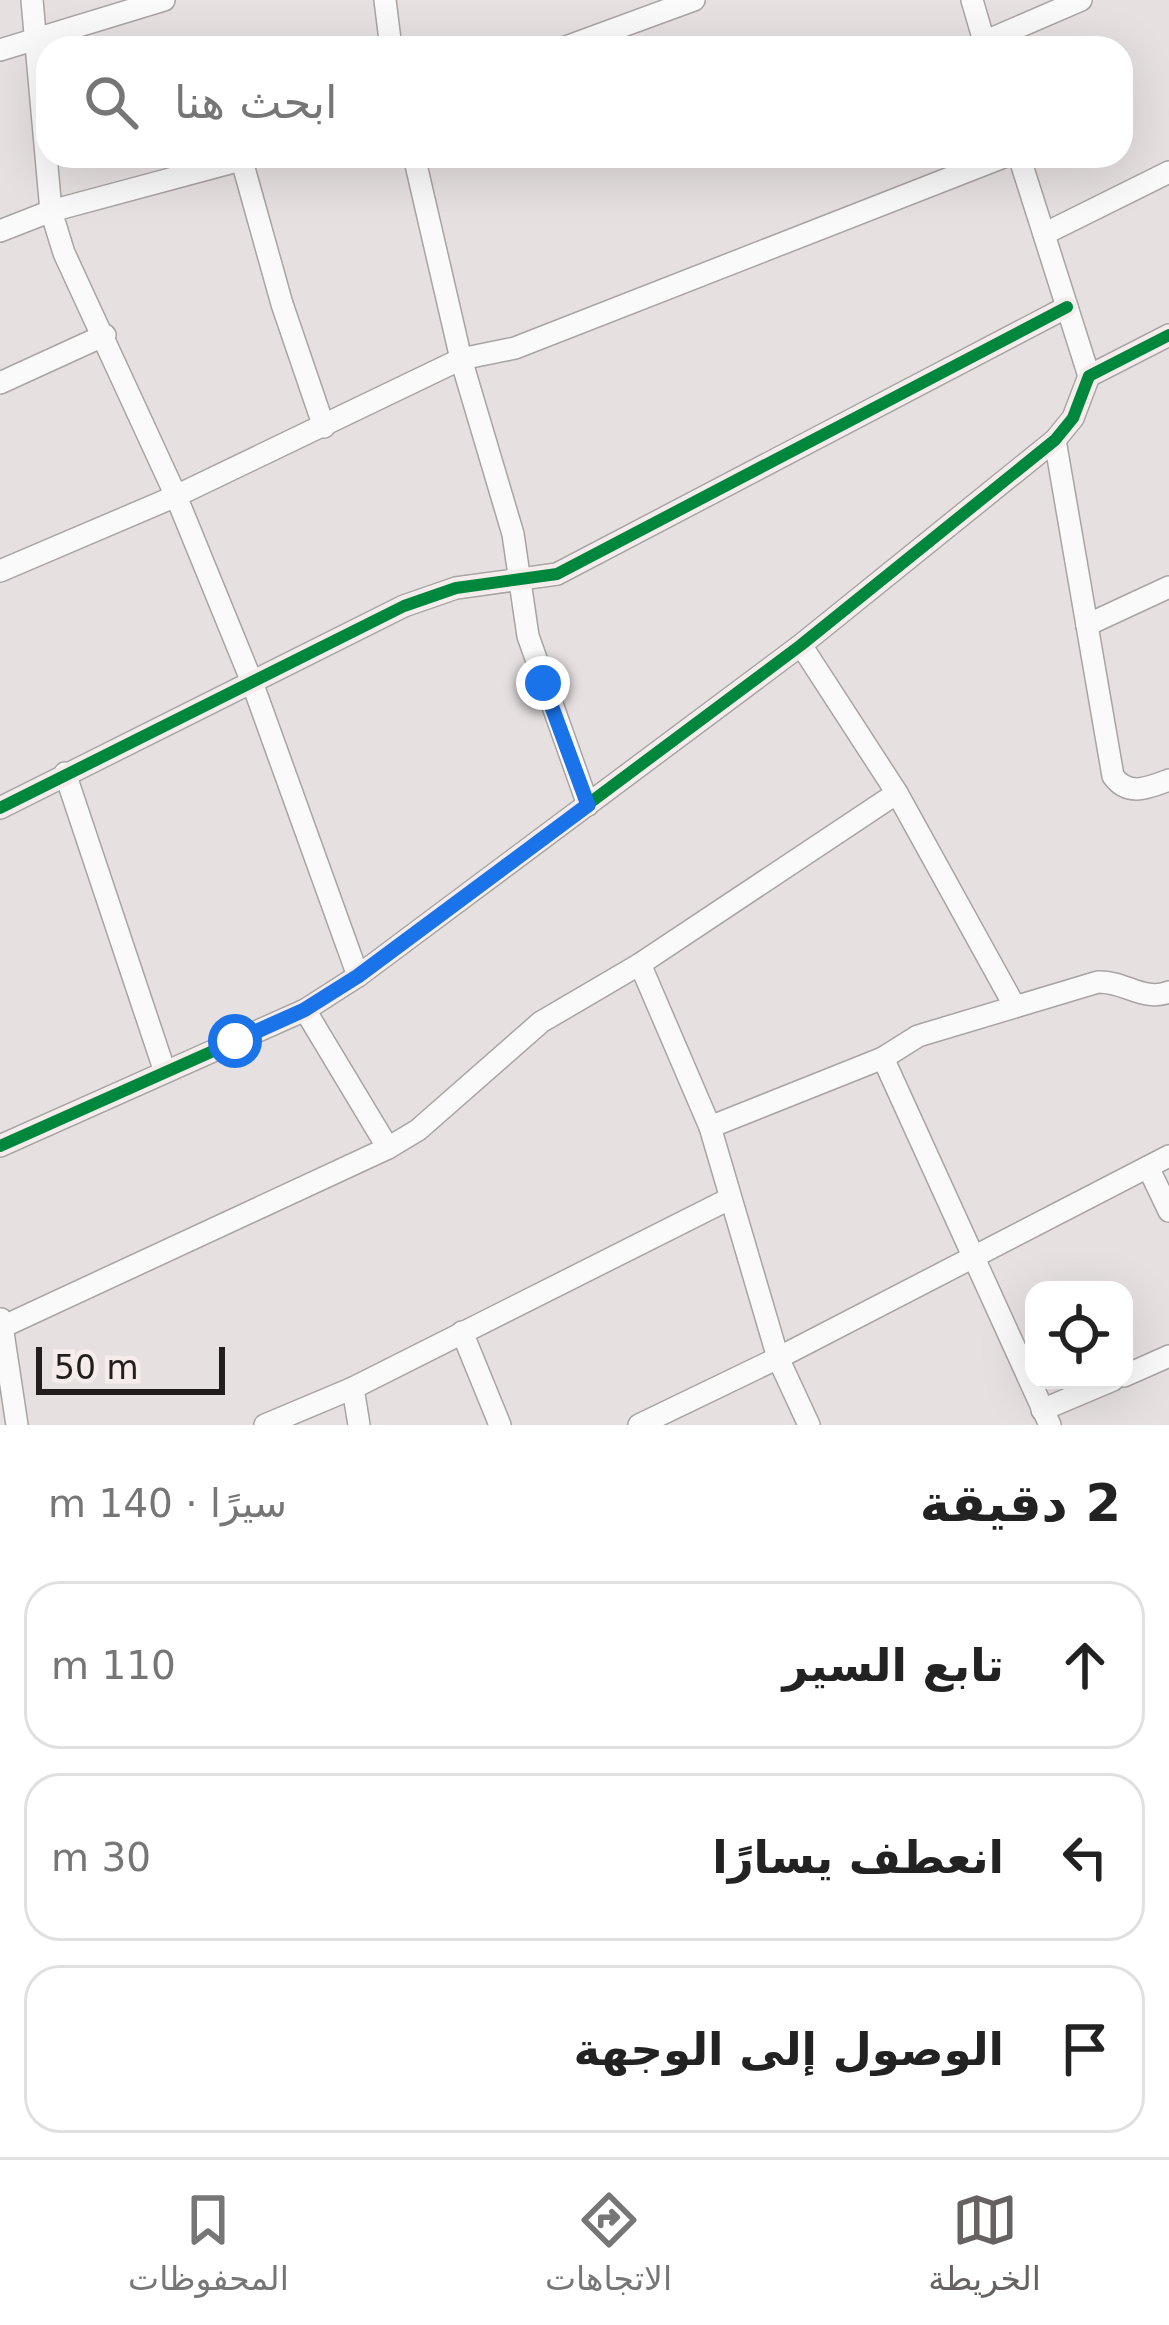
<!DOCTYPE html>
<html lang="ar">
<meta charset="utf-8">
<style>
body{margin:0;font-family:"DejaVu Sans",Vazirmatn,sans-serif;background:#f2f2f2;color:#222;direction:rtl}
.controls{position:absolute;right:36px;bottom:36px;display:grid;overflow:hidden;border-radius:24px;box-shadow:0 12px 48px #0002}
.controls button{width:108px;height:108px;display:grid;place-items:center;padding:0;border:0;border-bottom:3px solid #e0e0e0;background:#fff;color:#222;font:60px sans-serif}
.scale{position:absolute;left:36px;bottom:30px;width:189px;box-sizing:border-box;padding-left:12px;border:6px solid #211e1d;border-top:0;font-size:33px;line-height:42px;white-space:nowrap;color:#211e1d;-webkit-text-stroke:9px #f5eceb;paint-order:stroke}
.stop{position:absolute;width:36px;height:36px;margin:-27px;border:9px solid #1a73e8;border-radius:50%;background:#fff}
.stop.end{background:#1a73e8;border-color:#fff;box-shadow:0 3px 12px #0008}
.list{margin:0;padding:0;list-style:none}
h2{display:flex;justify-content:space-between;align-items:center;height:156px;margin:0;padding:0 48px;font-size:51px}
h2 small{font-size:39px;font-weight:400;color:#767676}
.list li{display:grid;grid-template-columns:78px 1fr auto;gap:36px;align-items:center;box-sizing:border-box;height:168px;margin:0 24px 24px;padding:0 24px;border:3px solid #e0e0e0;border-radius:36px}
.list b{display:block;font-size:45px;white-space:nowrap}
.list em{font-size:39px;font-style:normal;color:#767676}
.icon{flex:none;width:66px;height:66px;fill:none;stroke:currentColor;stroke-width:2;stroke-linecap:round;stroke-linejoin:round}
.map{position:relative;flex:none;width:1169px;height:1425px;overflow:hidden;direction:ltr}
.search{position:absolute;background:#fff;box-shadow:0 12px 48px #0002;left:36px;right:36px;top:36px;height:132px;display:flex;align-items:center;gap:30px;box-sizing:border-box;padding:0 42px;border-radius:36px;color:#767676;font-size:45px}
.sheet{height:732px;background:#fff}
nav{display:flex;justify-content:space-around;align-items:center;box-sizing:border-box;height:168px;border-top:3px solid #e0e0e0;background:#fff;font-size:33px;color:#767676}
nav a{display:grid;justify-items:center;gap:6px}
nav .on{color:#666261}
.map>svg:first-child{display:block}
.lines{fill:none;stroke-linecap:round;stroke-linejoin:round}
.minor-casing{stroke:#a8a4a4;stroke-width:24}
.minor{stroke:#fbfafa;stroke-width:21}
.cycleway-casing{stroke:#f5eceb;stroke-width:20}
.cycleway{stroke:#00873e;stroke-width:12}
.route{stroke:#1a73e8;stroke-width:15}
</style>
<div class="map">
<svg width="1169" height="1425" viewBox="0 0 1169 1425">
<rect width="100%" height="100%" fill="#e6e1e0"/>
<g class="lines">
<defs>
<g id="minor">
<path d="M32,0L51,211L64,253L176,496L252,682L358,976"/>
<path d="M385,0L391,48"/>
<path d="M972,0L986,48"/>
<path d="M984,42L1081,0"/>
<path d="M563,48L694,0"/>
<path d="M0,50L164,0"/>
<path d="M414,156L461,359L513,534L528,636L588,805"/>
<path d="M1019,156L1089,376"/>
<path d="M242,161L282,304L324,427"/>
<path d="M0,231L51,211L256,156"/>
<path d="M1044,234L1169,172"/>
<path d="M0,383L105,335"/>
<path d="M1055,440L1113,776C1128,797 1148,788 1169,780"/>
<path d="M0,571L176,496L461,359L515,348L1006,156"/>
<path d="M1087,625L1169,587"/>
<path d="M801,645L897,793L1014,1005"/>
<path d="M65,773L165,1072"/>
<path d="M0,808L404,606L456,588L557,574L1067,307"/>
<path d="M640,964L710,1127L778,1358L809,1425"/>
<path d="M305,1010L388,1148"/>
<path d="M710,1127L883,1058"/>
<path d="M0,1146L305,1010L358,976L801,645L1055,440L1073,418L1089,376L1169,335"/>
<path d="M1148,1167L1169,1211"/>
<path d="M1,1319L17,1425"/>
<path d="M0,1328L388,1148L418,1130L541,1022L640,964L897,793"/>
<path d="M462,1332L500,1425"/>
<path d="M1124,1376L1169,1356"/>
<path d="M353,1388L359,1425"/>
<path d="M1042,1410L1113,1380"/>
<path d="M265,1425L353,1388L729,1199"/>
<path d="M639,1425L778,1358L1169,1156"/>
<path d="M1050,1425L883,1058L918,1036L1098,982C1125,981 1143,1002 1169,992"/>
</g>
</defs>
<use href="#minor" class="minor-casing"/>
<use href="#minor" class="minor"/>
<defs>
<g id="cycleway">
<path d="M0,808L404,606L456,588L557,574L1067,307"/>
<path d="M0,1146L305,1010L358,976L801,645L1055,440L1073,418L1089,376L1169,335"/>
</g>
</defs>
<use href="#cycleway" class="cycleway-casing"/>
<use href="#cycleway" class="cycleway"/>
</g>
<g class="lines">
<path class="route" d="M235,1041L304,1010L358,976L588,805L543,683"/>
</g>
</svg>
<div class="controls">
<button><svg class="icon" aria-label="locate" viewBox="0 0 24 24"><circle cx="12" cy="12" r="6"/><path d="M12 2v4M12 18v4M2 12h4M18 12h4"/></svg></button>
</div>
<div class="scale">50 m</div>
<div class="stop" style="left:235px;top:1041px"></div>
<div class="stop end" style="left:543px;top:683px"></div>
<div class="search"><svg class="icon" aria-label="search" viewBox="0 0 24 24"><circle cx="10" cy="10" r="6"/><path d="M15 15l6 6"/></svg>ابحث هنا</div>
</div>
<section class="sheet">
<h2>2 دقيقة<small>سيرًا · 140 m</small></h2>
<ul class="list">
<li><svg class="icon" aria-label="ahead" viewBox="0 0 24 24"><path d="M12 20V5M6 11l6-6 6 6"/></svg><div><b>تابع السير</b></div><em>110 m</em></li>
<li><svg class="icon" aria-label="left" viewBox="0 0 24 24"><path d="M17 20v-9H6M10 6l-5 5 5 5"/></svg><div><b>انعطف يسارًا</b></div><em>30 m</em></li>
<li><svg class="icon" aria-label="arrive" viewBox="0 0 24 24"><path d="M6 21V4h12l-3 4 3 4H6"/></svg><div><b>الوصول إلى الوجهة</b></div></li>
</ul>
</section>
<nav>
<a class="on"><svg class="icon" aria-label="map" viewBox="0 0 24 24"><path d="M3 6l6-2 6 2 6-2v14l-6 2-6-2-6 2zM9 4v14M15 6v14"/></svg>الخريطة</a>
<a><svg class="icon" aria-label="directions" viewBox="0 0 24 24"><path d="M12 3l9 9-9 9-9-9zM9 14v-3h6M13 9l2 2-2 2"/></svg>الاتجاهات</a>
<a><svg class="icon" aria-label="saved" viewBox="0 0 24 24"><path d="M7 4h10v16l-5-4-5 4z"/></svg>المحفوظات</a>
</nav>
